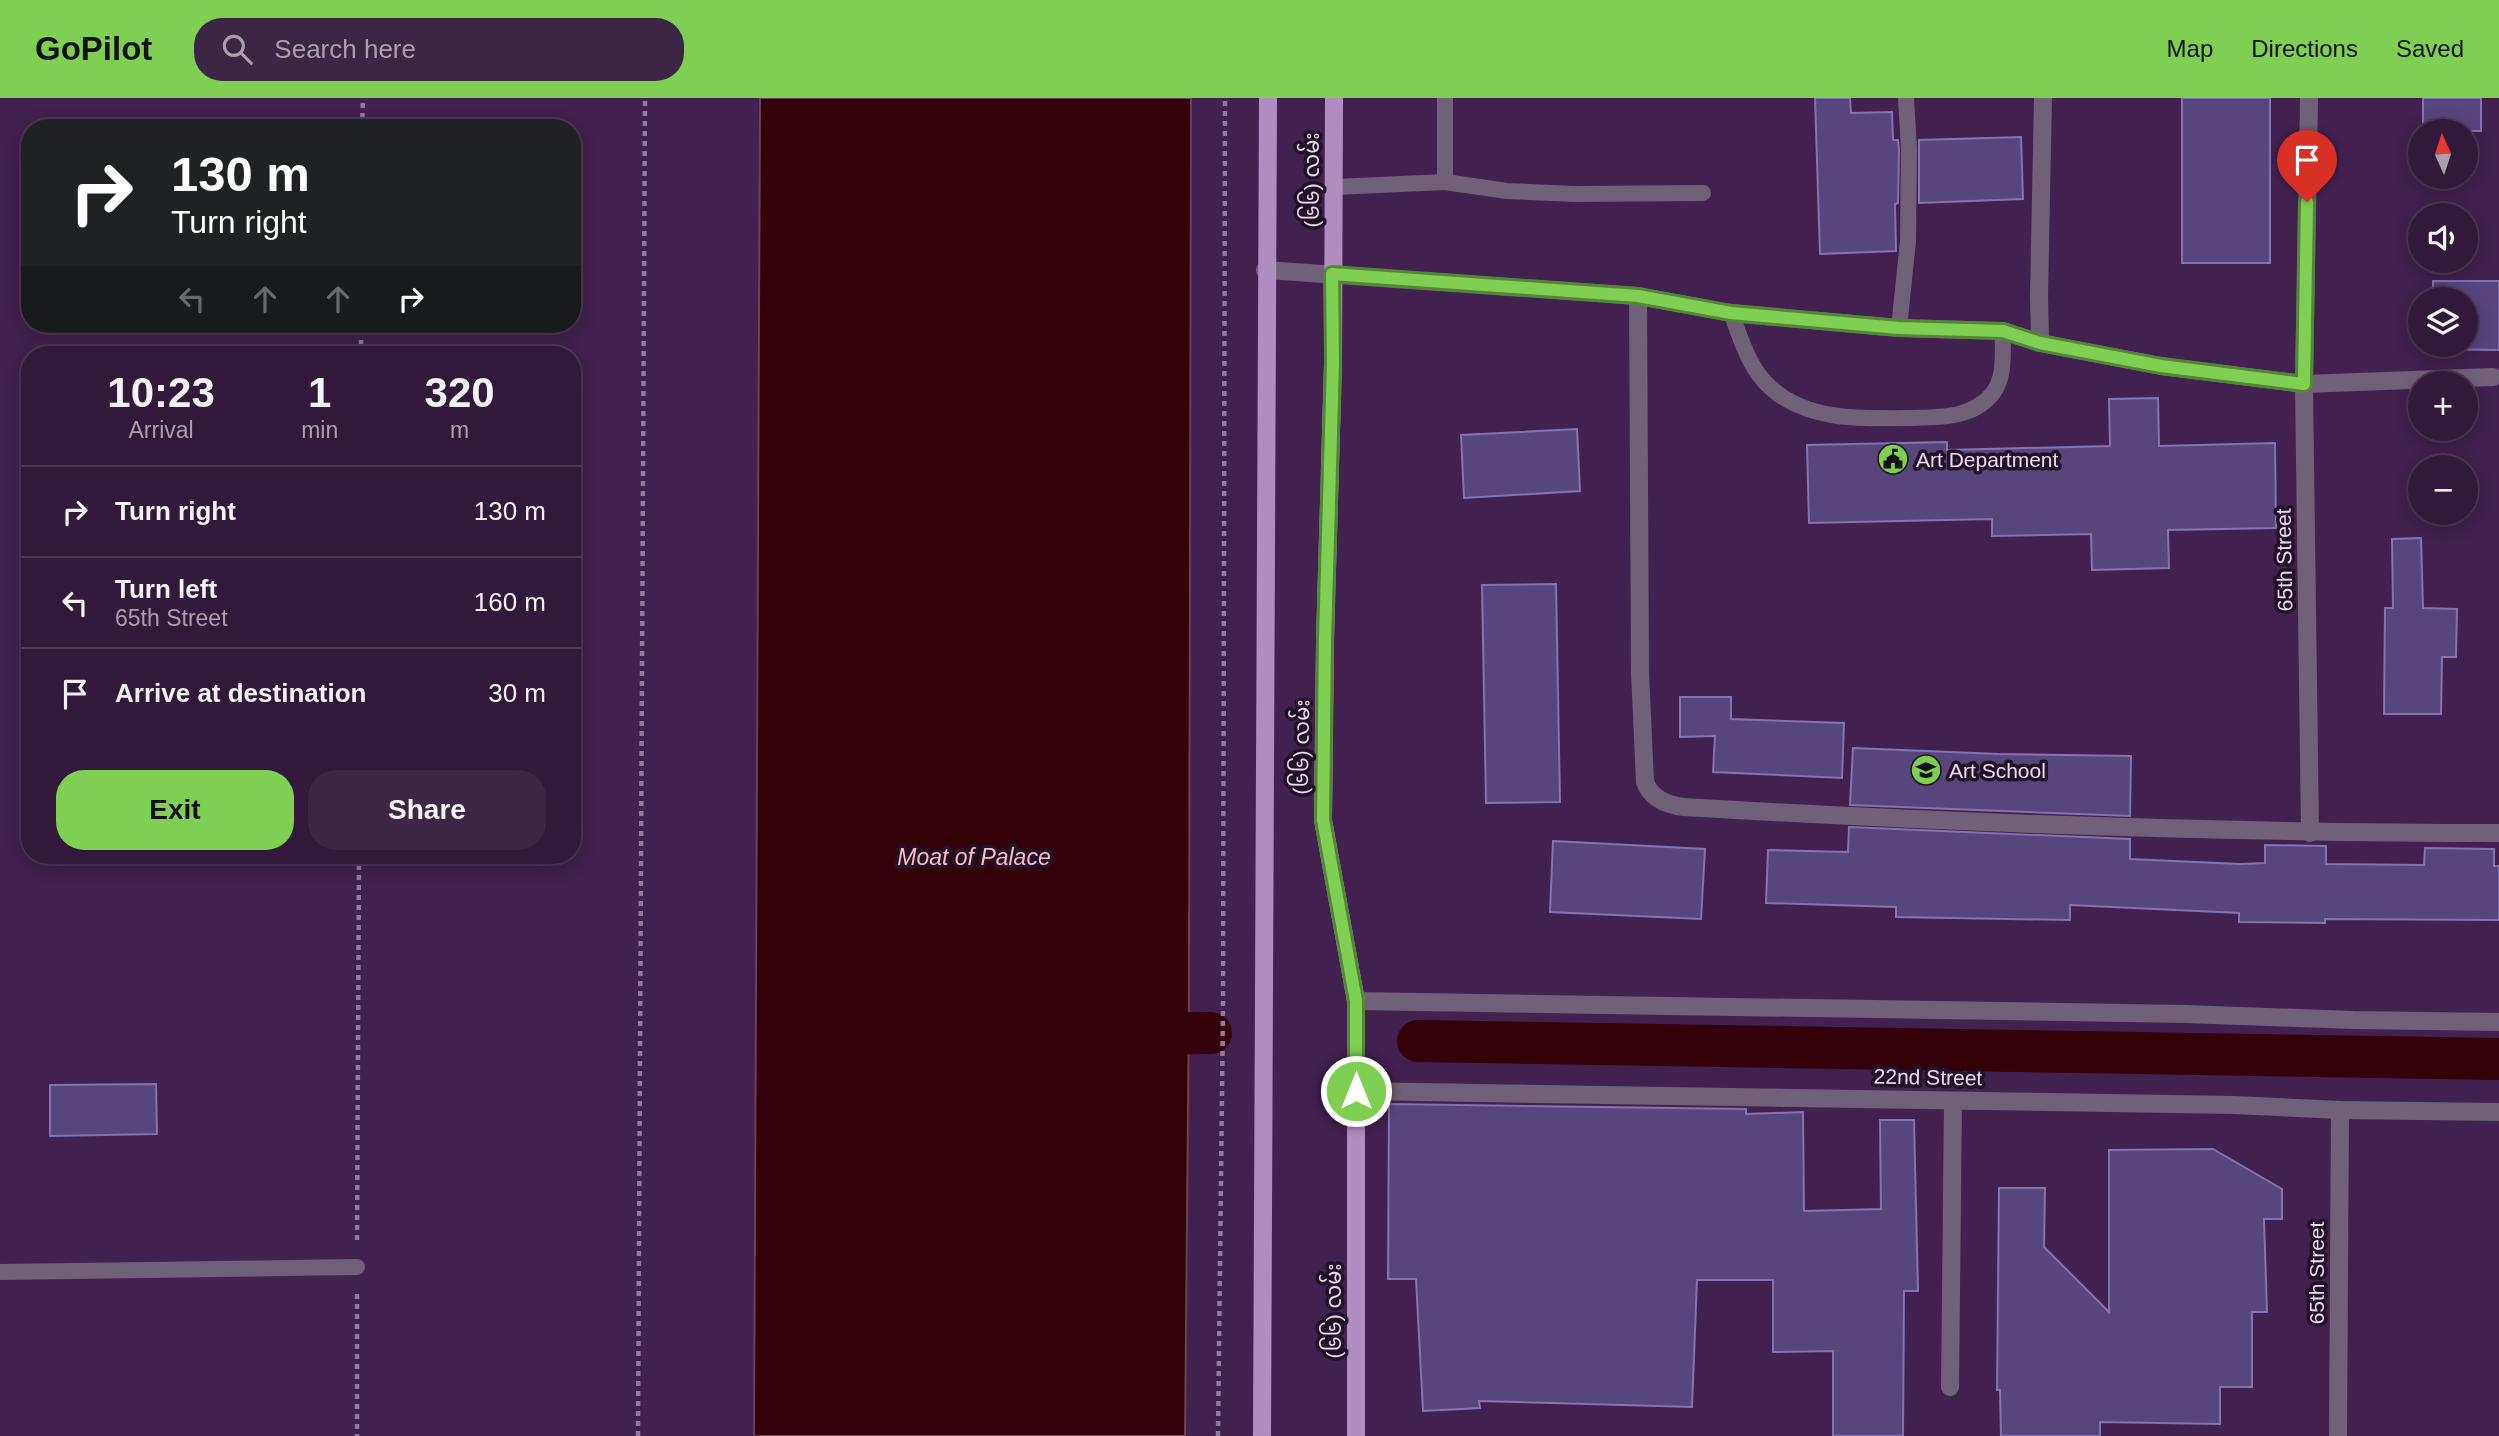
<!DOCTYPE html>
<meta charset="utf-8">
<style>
body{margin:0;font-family:Helvetica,"Noto Sans Myanmar",sans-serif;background:#3d2546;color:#f1f3f6;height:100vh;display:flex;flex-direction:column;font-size:26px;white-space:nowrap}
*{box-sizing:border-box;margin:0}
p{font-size:23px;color:#a8a0af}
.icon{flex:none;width:38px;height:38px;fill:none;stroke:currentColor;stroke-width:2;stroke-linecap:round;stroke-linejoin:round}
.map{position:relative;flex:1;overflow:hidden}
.panel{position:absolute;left:21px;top:248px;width:560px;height:518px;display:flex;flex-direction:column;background:#32183b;border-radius:28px;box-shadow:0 4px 18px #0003,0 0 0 2px #4d3755}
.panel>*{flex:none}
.hud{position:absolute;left:21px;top:21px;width:560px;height:214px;border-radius:28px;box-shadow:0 4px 18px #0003,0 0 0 2px #4d3755;background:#202124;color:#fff;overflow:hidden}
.needle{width:46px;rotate:357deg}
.controls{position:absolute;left:2408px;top:21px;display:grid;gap:14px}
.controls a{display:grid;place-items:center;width:70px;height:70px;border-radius:50%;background:#32183b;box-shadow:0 4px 18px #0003,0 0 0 2px #4d3755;font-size:35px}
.pin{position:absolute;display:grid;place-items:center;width:60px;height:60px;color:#fff;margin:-72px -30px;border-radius:50% 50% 50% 0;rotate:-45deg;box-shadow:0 0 7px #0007}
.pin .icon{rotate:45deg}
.me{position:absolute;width:77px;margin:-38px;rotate:0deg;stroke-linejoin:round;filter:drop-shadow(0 0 5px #0008)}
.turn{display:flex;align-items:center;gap:24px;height:147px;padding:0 35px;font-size:32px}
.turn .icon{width:91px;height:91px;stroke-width:2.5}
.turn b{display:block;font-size:49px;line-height:60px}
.lanes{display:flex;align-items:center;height:66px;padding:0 35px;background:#0003;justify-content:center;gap:35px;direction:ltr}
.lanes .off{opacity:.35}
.eta{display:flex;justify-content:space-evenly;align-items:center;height:119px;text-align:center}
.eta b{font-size:42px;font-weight:600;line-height:49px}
.button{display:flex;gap:14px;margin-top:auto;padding:14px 35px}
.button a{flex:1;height:80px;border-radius:28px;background:#7fd052;color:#111;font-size:28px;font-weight:600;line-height:80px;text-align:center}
.button a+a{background:#3d2546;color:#f1f3f6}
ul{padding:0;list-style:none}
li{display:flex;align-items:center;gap:21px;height:91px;padding:0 35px;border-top:2px solid #4d3755}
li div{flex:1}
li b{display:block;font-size:26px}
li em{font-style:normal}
header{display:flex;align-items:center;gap:42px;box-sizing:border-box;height:98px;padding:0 35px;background:#7fd052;color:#111}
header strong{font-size:33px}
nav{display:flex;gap:38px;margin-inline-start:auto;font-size:24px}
.search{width:490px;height:63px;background:#3d2546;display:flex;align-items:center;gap:18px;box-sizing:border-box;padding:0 24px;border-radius:28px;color:#a8a0af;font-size:26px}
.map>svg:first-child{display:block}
.water{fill:#32010a;stroke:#6a4251;stroke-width:2}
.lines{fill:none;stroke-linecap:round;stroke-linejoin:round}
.canal{stroke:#32010a;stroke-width:42}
.building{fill:#56467c;stroke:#8474af;stroke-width:2}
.path{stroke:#94799f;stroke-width:4.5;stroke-dasharray:5 5;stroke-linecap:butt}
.lane{stroke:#716079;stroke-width:16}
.street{stroke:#716079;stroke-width:18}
.primary{stroke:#b18cc0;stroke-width:18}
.route-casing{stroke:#538735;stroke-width:18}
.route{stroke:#7fd052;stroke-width:12}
.labels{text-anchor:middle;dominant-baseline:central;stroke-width:7;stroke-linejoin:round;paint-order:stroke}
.street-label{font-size:21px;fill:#edd9f6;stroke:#211227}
.poi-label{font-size:21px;fill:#edd9f6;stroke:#211227;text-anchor:start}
.water-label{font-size:23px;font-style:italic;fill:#febcbf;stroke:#211227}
</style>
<header>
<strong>GoPilot</strong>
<div class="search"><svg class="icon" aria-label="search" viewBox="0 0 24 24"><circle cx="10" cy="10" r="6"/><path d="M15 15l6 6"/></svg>Search here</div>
<nav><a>Map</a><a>Directions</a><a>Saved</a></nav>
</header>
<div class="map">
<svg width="2499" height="1338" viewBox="0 0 2499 1338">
<rect width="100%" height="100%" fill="#42204f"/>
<path class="water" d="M 760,0 L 1191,0 L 1189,900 L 1185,1338 L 754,1338 Z"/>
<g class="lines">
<g class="canal">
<path d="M 1131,936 L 1211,935"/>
<path d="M 1418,943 L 2499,961"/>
</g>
</g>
<g class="building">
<path d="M 1815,0 L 1850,0 L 1851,15 L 1892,14 L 1893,42 L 1898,42 L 1899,51 L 1898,105 L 1895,106 L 1896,153 L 1820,156 Z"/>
<rect x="2182" y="0" width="88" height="165"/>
<rect x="2423" y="0" width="58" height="33"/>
<path d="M 2021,39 L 2023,101 L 1919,105 L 1919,42 Z"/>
<path d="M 2433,183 L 2499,183 L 2499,252 L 2433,251 L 2433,247 L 2466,247 L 2466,201 L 2433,201 Z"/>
<path d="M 2158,300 L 2159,348 L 2275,345 L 2276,430 L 2168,432 L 2169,470 L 2092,472 L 2091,436 L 1992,438 L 1992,421 L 1809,425 L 1807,347 L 1947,344 L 1947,352 L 2110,348 L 2109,301 Z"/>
<path d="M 1577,331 L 1580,393 L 1464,400 L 1461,337 Z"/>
<path d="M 2421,440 L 2423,510 L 2457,511 L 2456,559 L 2442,559 L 2441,616 L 2384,616 L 2385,510 L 2393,510 L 2392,441 Z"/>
<path d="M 1556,486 L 1560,704 L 1486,705 L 1482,487 Z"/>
<path d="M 1680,599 L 1731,599 L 1731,621 L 1844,625 L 1842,680 L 1713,674 L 1715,638 L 1680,639 Z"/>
<path d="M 1853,650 L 1999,656 L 2131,658 L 2130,718 L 1850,707 Z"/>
<path d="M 1849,729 L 2130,741 L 2130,761 L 2240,766 L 2265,765 L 2265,747 L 2326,748 L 2326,766 L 2424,767 L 2425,750 L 2494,751 L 2494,768 L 2499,768 L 2499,822 L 2325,821 L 2325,825 L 2239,824 L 2239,815 L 2070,807 L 2070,822 L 1896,819 L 1896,809 L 1766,805 L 1768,752 L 1848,754 Z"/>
<path d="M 1553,743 L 1705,751 L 1701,821 L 1550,814 Z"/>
<path d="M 156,986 L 157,1036 L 50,1038 L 50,987 Z"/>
<path d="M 1389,1006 L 1746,1011 L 1746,1016 L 1803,1014 L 1804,1113 L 1881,1111 L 1880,1022 L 1914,1022 L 1918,1193 L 1904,1193 L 1903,1338 L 1833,1338 L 1833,1253 L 1773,1254 L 1773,1182 L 1697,1182 L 1692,1309 L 1479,1303 L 1480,1310 L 1423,1313 L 1416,1181 L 1388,1181 Z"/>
<path d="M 2213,1051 L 2282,1091 L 2282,1121 L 2264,1121 L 2267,1214 L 2252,1214 L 2252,1289 L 2220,1289 L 2220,1326 L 2100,1324 L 2100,1338 L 2001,1338 L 2000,1292 L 1997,1292 L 1999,1090 L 2045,1090 L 2044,1149 L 2109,1214 L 2109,1052 Z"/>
</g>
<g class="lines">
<g class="path">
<path d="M 362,30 L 363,0"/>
<path d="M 361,257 L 361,226"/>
<path d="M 357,1142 L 359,758"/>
<path d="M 357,1196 L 357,1338"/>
<path d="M 638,1338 L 645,0"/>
<path d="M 1218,1338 L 1223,910 L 1225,0"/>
</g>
<g class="lane">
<path d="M 1445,84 L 1445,0"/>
<path d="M 1335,89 L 1445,84 L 1507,93 L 1574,96 L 1703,95"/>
<path d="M 1731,215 C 1741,241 1749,271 1771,290 C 1807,323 1863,321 1909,320 C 1938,319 1973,321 1993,295 C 2006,277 2002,255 2003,233"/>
<path d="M 1899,230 L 1908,143 L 1909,51 L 1906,0"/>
<path d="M 0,1174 L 357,1169"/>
</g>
<g class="street">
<path d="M 2309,0 L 2304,286 L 2310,735"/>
<path d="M 1265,172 L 1638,198 L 1731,215 L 1899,230 L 2003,233 L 2040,245 L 2161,268 L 2304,286 L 2493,279"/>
<path d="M 1638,198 L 1640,574 L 1645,684 C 1651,700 1667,707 1684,709 C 1955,725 2227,735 2499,735"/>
<path d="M 2040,245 L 2039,198 L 2043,0"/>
<path d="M 1356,903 L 2186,916 L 2353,922 L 2499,924"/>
<path d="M 1356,993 L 2234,1007 L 2340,1012 L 2499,1014"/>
<path d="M 1950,1289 L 1953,1003"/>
<path d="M 2338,1338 L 2340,1012"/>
</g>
<g class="primary">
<path d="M 1334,0 L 1333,265 L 1325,542 L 1323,722 L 1356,903 L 1356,1338"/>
<path d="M 1262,1338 L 1268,0"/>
</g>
</g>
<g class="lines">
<g class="route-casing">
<path id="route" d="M 1356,993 L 1356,903 L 1323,722 L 1325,542 L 1333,265 L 1332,176 L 1638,198 L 1731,215 L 1899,230 L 2003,233 L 2040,245 L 2161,268 L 2304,286 L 2307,104"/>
</g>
<use href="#route" class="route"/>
</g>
<defs>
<g id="civic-disc" transform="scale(1.575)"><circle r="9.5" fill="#7fd052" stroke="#211227"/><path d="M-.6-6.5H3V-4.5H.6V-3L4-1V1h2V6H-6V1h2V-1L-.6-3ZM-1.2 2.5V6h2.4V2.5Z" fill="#111"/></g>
<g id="school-disc" transform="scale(1.575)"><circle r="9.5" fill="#7fd052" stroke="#211227"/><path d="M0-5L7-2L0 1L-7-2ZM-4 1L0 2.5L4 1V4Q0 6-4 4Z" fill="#111"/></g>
</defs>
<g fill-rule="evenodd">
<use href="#civic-disc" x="1893" y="361"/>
<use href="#school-disc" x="1926" y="672"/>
</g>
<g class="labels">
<g class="street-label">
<text transform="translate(1311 82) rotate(-90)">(၆၆) လမ်း</text>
<text transform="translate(2284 462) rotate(-91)">65th Street</text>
<text transform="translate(1301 649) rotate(-89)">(၆၆) လမ်း</text>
<text transform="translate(1928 979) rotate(1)">22nd Street</text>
<text transform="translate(2316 1175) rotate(-90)">65th Street</text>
<text transform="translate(1333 1213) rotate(-90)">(၆၆) လမ်း</text>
</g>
<g class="poi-label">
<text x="1916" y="361">Art Department</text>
<text x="1949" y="672">Art School</text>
</g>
<g class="water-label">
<text x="974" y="759">Moat of Palace</text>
</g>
</g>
</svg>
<div class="controls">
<a><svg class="needle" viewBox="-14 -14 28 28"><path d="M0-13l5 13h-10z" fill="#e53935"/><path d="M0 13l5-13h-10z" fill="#a8a0af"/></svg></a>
<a><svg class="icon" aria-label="sound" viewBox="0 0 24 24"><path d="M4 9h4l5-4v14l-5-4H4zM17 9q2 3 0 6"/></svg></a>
<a><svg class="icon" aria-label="layers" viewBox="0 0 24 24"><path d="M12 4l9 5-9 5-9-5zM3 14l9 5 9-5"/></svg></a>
<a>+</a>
<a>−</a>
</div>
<div class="pin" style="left:2307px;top:104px;background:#d93025"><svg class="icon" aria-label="arrive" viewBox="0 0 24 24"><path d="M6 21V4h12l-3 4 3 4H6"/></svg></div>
<svg class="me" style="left:1356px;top:993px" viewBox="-20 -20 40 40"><circle r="17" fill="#7fd052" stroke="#fff" stroke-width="3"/><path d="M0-11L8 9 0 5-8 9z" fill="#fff"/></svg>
<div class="hud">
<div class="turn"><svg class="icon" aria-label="right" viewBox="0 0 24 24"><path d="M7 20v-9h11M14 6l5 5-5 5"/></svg><div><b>130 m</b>Turn right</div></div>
<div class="lanes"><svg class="icon off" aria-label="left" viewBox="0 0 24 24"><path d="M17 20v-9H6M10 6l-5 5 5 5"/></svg><svg class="icon off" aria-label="ahead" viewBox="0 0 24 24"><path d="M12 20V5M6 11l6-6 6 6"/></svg><svg class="icon off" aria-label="ahead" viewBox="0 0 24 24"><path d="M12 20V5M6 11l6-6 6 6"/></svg><svg class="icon" aria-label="right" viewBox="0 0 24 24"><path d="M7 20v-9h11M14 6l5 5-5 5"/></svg></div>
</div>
<section class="panel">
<div class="eta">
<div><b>10:23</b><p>Arrival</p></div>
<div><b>1</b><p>min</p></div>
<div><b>320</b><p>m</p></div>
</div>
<ul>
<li><svg class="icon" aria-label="right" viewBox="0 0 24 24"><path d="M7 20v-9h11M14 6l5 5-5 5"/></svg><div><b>Turn right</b></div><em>130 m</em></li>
<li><svg class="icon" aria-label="left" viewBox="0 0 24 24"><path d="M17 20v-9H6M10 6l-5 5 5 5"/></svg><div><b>Turn left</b><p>65th Street</p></div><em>160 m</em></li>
<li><svg class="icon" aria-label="arrive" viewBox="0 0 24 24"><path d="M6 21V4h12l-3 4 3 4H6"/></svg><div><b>Arrive at destination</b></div><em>30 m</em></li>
</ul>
<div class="button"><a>Exit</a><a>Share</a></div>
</section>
</div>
